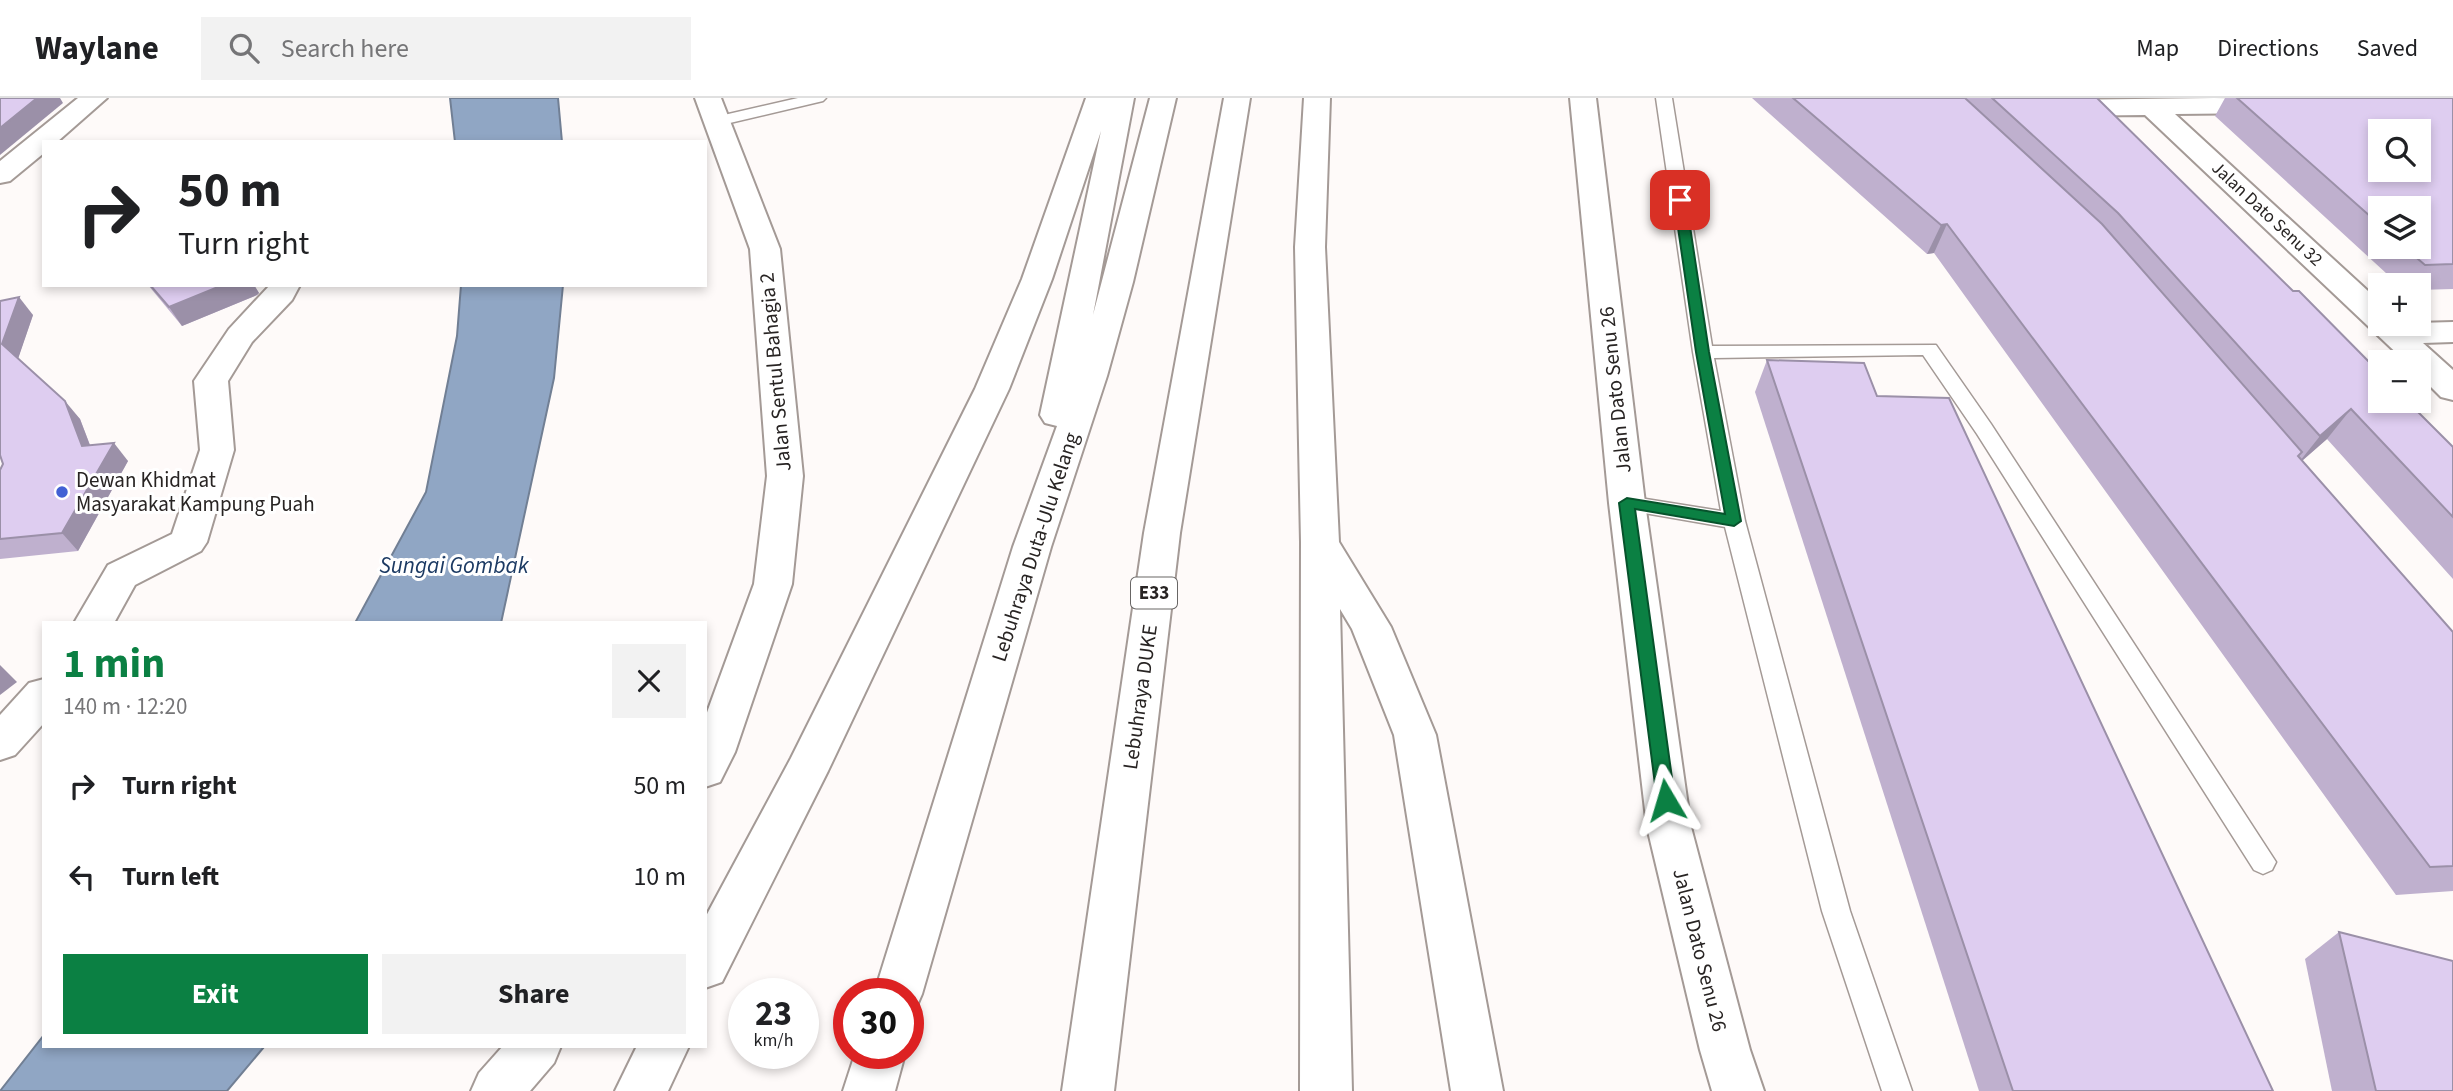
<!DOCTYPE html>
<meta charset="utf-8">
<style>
body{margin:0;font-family:"Source Sans 3",sans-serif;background:#f2f2f2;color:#202124;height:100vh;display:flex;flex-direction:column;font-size:26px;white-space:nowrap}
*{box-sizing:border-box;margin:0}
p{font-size:23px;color:#757577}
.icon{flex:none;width:38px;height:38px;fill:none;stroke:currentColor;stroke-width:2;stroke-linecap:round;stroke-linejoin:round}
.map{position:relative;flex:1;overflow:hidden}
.sheet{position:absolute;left:42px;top:523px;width:665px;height:427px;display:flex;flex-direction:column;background:#fff;border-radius:0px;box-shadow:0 4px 10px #0003}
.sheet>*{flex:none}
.hud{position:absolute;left:42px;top:42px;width:665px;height:147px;border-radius:0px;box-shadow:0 4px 10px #0003;background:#fff;color:#202124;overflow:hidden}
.fabs{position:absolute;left:2368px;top:21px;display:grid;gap:14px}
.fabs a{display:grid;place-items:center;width:63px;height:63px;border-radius:0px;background:#fff;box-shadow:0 4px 10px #0003;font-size:35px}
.speed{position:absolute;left:728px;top:880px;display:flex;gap:14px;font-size:35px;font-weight:700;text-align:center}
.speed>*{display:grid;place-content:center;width:91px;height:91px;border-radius:50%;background:#fff;box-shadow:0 4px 10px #0003;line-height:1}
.speed small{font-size:18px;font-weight:400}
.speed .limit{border:10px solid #d22;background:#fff;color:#111}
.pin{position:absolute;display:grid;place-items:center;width:60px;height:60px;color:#fff;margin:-30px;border-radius:14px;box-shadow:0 4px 10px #0006}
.me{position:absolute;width:77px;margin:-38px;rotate:353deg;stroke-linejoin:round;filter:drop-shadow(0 0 5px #0008)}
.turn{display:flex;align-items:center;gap:24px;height:147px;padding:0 21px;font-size:32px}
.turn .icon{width:91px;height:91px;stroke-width:2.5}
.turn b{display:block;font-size:49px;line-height:60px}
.round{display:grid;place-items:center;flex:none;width:74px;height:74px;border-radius:0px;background:#f2f2f2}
.head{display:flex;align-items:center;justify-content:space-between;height:119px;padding:0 21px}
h1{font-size:42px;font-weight:700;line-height:52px;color:#0b8043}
.action{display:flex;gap:14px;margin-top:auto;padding:14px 21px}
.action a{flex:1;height:80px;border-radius:0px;background:#0b8043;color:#fff;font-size:28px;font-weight:700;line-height:80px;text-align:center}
.action a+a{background:#f2f2f2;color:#202124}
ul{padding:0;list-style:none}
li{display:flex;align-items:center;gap:21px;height:91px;padding:0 21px}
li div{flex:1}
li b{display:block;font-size:26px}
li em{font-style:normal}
header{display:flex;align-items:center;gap:42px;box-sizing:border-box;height:98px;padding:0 35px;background:#fff;border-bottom:2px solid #e0e0e0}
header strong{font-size:33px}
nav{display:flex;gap:38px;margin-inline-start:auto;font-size:24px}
.search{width:490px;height:63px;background:#f2f2f2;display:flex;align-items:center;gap:18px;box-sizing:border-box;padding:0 24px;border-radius:0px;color:#757577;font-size:26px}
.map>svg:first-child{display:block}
.water{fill:#90a6c4;stroke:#717f94;stroke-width:2}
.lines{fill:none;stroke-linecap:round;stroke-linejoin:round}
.lane-casing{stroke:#a49a96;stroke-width:3}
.street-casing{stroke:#a49a96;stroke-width:4}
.highway-casing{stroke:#a49a96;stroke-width:4}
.lane{fill:#fff;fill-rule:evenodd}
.street{fill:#fff;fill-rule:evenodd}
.highway{fill:#fff;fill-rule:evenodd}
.wall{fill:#bfb0ce;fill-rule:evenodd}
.shaded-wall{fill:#9b90a8}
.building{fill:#decdf0;stroke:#9b90a8;stroke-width:2;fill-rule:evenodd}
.route{fill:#0b8043;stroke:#07532c;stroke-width:2}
.poi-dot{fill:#4261d4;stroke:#fff;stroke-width:2.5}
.labels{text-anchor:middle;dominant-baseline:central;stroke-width:6;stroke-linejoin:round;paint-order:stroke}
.far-street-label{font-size:18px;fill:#282423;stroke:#fff}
.shield{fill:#fff;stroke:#686665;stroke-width:2}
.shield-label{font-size:19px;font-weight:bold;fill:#282423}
.street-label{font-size:21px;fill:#282423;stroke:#fff}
.poi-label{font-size:21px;fill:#282423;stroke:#fff;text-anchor:start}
.water-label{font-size:23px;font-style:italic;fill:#1c3a63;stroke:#fff}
</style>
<header>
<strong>Waylane</strong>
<div class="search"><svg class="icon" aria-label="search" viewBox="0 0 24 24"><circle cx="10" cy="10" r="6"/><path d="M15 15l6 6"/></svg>Search here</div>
<nav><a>Map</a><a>Directions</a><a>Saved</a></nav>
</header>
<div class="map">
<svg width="2453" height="993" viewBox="0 0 2453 993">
<rect width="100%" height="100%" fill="#fefaf9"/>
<g class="water">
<path d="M 450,0 L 558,0 L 562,44 L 455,44 Z"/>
<path d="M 461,187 L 563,187 L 554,280 L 501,525 L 355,525 L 426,394 L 457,238 Z"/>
<path d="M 44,937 L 44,948 L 264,949 L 227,993 L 0,993 Z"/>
</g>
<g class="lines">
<g class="lane-casing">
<g id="lane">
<path d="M 798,0 L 826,0 L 823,3 L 717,28 L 709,23 L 711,20 Z"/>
<path d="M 1656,0 L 1672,0 L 1712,248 L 1936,247 L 1991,326 L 2276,764 L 2272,772 L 2263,776 L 2254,772 L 1977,336 L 1923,257 L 1714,260 L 1745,423 L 1850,813 L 1912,993 L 1882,993 L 1822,813 L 1725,429 L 1627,412 L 1619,410 L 1616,405 L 1619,400 L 1627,398 L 1721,413 L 1693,254 Z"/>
</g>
</g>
<g class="street-casing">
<g id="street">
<path d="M 78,0 L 107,0 L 57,44 L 44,44 L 44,55 L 10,83 L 0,85 L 0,63 Z"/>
<path d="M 695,0 L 721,0 L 780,151 L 803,378 L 792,486 L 735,654 L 720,684 L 705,689 L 705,620 L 754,486 L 767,378 L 750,151 Z"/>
<path d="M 1570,0 L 1596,0 L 1645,405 L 1691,729 L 1750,952 L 1764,993 L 1712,993 L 1700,952 L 1647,729 L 1609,405 Z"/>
<path d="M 2214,0 L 2281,1 L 2285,7 L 2281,13 L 2272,15 L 2175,16 L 2380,204 L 2380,226 L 2453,224 L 2453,244 L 2423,245 L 2453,272 L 2453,302 L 2441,299 L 2418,276 L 2418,264 L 2406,264 L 2145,17 L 2056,18 L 2047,16 L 2043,10 L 2047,4 L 2056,2 Z"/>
<path d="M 270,187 L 300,187 L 292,202 L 252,244 L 228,283 L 234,352 L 207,444 L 201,453 L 135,487 L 114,525 L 74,525 L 108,467 L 172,436 L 200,352 L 194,283 L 229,231 Z"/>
<path d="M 44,581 L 44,625 L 15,657 L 0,662 L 0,617 L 29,585 Z"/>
<path d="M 503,948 L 561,948 L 554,965 L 530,993 L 471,993 L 479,975 Z"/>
</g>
</g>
<g class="highway-casing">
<g id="highway">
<path d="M 1086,0 L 1134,0 L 1093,217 L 1150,0 L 1176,0 L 1133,184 L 1107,278 L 1051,449 L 922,896 L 915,912 L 908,915 L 908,896 L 874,896 L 1013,449 L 1057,328 L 1045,325 L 1040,317 L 1101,33 L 1052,181 L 1009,291 L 828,673 L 722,884 L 705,890 L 705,820 L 791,660 L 975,291 L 1022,181 Z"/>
<path d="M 1224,0 L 1250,0 L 1180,435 L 1114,993 L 1062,993 L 1144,435 Z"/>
<path d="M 1304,0 L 1330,0 L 1325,149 L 1339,444 L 1391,529 L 1436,637 L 1503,993 L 1451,993 L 1394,637 L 1352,531 L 1340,511 L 1352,993 L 1300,993 L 1301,444 L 1295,149 Z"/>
<path d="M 637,948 L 689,948 L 668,993 L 615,993 Z"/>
<path d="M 855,956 L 905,956 L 895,993 L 843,993 Z"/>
</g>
</g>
<use href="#lane" class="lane"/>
<use href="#street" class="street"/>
<use href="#highway" class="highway"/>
</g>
<g class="wall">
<path d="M 1752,0 L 2097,0 L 2293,193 L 2453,349 L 2453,481 L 2327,341 L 2302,363 L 2453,534 L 2453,793 L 2396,797 L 1934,155 L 1927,156 Z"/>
<path d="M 2225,0 L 2453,0 L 2453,191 L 2418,192 L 2418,187 L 2399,187 L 2215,18 ZM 2380,110 L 2418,149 L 2380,149 Z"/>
<path d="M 148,187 L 254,187 L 259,195 L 257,197 L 182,228 Z"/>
<path d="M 0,203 L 33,217 L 18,260 L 80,321 L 90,347 L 128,363 L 78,453 L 0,461 L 0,372 L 3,366 Z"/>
<path d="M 1767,262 L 1877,298 L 2273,993 L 1979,993 L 1755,294 Z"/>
<path d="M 2339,834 L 2453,993 L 2332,993 L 2305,861 Z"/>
</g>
<g class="shaded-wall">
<path d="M 37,0 L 60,0 L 63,5 L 0,57 L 0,30 Z"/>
<path d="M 1947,126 L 1934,155 L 1927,156 L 1941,127 Z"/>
<path d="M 223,187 L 254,187 L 259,195 L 257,197 L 182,228 L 169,209 Z"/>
<path d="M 19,199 L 33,217 L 17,264 L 2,246 Z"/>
<path d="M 65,303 L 80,321 L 97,366 L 82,348 Z"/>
<path d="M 2351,311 L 2327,341 L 2296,368 L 2320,338 Z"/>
<path d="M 114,345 L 128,363 L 78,453 L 62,435 Z"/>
<path d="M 0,567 L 17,584 L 0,597 Z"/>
</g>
<g class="building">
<path d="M 0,0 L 37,0 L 0,30 Z"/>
<path d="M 1793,0 L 1965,0 L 2102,126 L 2302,354 L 2298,358 L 2453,534 L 2453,768 L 2430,769 L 1947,126 L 1941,127 Z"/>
<path d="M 1992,0 L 2097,0 L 2293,193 L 2299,193 L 2380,275 L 2380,303 L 2407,303 L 2453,349 L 2453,419 L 2351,311 L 2320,338 L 2118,115 Z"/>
<path d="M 2237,0 L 2453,0 L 2453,166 L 2425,167 L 2404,149 L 2418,149 L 2418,110 L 2380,110 L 2380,127 ZM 2380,33 L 2418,33 L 2418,72 L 2380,72 Z"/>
<path d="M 150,187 L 223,187 L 169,209 Z"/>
<path d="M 19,199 L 2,246 L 65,303 L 82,348 L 114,345 L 62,435 L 0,441 L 0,372 L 3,366 L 0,357 L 0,203 Z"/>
<path d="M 1767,262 L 1864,265 L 1877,298 L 1949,300 L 2273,993 L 2013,993 Z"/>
<path d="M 2339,834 L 2453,863 L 2453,993 L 2376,993 Z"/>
</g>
<path class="route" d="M 1680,98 L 1686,102 L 1709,254 L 1741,423 L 1734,428 L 1635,411 L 1675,702 L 1672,707 L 1666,709 L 1659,707 L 1657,702 L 1619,405 L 1627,400 L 1725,416 L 1696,254 L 1674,102 Z"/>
<circle class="poi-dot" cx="62" cy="394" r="7"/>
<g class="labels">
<g class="far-street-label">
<text transform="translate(2267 116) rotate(43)">Jalan Dato Senu 32</text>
</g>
<rect class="shield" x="1131" y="479.5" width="46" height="31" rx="5"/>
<g class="shield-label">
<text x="1154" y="495">E33</text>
</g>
<g class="street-label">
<text transform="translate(775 274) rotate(-95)">Jalan Sentul Bahagia 2</text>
<text transform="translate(1615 292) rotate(-96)">Jalan Dato Senu 26</text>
<text transform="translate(1035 449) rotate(-72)">Lebuhraya Duta-Ulu Kelang</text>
<text transform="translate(1140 599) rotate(-82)">Lebuhraya DUKE</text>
<text transform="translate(1700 852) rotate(76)">Jalan Dato Senu 26</text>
</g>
<g class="poi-label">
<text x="76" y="382">Dewan Khidmat<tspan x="76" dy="24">Masyarakat Kampung Puah</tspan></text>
</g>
<g class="water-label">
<text x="454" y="467">Sungai Gombak</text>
</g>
</g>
</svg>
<div class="fabs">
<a><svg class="icon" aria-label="search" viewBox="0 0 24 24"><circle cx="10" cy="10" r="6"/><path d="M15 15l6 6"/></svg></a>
<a><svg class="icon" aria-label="layers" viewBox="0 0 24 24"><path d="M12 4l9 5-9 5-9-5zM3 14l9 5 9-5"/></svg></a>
<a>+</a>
<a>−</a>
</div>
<div class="speed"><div>23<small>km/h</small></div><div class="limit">30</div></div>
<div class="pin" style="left:1680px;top:102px;background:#d93025"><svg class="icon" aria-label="arrive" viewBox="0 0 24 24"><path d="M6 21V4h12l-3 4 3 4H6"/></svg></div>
<svg class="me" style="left:1666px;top:702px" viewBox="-20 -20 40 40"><path d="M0-17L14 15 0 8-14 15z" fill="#0b8043" stroke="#fff" stroke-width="4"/></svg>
<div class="hud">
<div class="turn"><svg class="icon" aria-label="right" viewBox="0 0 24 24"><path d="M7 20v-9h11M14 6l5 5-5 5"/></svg><div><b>50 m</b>Turn right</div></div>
</div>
<section class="sheet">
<div class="head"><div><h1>1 min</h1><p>140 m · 12:20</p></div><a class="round"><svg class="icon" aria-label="close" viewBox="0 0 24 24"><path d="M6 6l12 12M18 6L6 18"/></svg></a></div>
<ul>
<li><svg class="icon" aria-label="right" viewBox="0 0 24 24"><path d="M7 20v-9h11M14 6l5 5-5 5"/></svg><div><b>Turn right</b></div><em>50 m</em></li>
<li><svg class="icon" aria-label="left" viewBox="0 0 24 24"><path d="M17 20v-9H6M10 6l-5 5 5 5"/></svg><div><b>Turn left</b></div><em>10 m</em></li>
</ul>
<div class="action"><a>Exit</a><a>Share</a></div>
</section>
</div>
